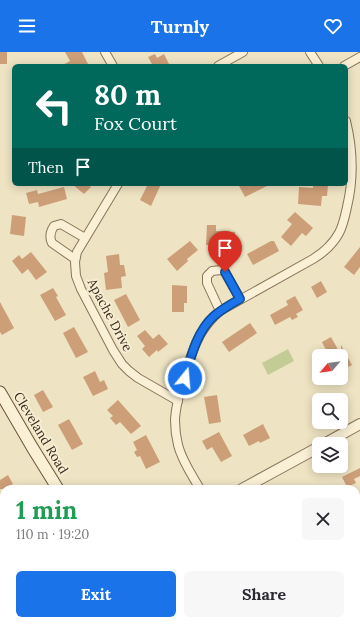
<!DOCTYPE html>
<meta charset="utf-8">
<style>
body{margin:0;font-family:Lora,serif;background:#f7f7f7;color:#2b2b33;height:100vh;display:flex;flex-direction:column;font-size:15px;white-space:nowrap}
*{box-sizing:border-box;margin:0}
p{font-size:13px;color:#7c7c81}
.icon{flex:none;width:22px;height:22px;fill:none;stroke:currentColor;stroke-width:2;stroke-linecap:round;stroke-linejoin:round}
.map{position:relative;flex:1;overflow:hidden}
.side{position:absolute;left:0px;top:433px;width:360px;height:140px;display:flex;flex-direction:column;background:#fff;border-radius:12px 12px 0 0;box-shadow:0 2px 10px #0003}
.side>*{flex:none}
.guide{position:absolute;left:12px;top:12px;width:336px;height:122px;border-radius:6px;box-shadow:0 2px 10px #0003;background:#00695c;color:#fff;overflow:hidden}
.needle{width:26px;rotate:242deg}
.controls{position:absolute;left:312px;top:297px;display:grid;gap:8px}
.controls a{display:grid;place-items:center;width:36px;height:36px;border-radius:6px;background:#fff;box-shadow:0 2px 10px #0003;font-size:20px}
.pin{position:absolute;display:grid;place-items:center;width:34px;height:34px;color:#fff;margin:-41px -17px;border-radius:50% 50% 50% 0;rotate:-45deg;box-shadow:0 0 4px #0007}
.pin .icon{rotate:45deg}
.me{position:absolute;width:44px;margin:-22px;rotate:17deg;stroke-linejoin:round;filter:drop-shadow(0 0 3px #0008)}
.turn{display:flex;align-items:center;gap:14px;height:84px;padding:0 16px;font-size:18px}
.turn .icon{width:52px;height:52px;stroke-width:2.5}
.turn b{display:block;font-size:28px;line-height:34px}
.then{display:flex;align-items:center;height:38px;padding:0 16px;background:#0003;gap:8px;font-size:15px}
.round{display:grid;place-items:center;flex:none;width:42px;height:42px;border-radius:6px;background:#f7f7f7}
.headline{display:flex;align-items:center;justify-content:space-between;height:68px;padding:0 16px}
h1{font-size:24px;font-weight:700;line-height:30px;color:#1e9e55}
.primary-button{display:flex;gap:8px;margin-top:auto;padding:8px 16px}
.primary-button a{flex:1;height:46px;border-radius:6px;background:#1a73e8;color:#fff;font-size:16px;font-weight:700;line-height:46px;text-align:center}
.primary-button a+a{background:#f7f7f7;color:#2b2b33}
header{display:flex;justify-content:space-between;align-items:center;height:52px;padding:0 16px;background:#1a73e8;color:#fff;font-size:18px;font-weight:700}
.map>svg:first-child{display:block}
.green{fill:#c4cc96}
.building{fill:#cd9f78}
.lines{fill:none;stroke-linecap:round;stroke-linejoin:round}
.minor-casing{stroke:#887459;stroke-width:10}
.tertiary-casing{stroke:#887459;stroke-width:12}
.secondary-casing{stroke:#6a553c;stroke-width:13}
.minor{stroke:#f9f0d5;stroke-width:8}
.tertiary{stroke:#f9f0d5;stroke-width:10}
.secondary{stroke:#f9f0d5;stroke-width:11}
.route-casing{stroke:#114b97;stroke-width:10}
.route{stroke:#1a73e8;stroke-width:7}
.labels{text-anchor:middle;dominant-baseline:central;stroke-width:4;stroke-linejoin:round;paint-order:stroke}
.street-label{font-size:13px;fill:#382b1d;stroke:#f6edd2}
</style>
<header><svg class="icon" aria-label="menu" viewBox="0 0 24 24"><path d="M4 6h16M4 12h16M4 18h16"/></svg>Turnly<svg class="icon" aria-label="heart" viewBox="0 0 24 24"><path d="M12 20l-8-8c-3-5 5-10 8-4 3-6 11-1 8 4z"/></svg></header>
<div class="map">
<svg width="360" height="573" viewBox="0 0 360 573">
<rect width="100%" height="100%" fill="#eee3c2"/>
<g class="green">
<path d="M 288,297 L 294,309 L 268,323 L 262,311 Z"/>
<path d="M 4,457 L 4,545 L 0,548 L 0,459 Z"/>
</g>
<g class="building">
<rect x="0" y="0" width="7" height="12"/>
<path d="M 65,0 L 82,0 L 89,14 L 61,14 L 70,9 Z"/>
<path d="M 155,2 L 157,6 L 164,2 L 170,14 L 153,14 L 148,5 Z"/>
<path d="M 72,132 L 87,132 L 91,135 L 84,142 Z"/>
<path d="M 148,132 L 161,132 L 151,154 L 140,148 Z"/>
<path d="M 238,132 L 271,132 L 245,145 Z"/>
<path d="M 313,132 L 328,133 L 327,144 L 322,144 L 321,154 L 298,152 L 299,135 L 313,136 Z"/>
<path d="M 64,135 L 67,147 L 39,155 L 38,150 L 29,152 L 26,141 L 37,138 L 38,142 Z"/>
<path d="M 295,160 L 313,176 L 306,184 L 302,181 L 291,194 L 281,185 L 292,172 L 287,168 Z"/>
<path d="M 12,163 L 26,165 L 24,184 L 10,182 Z"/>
<path d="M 207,173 L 216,173 L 216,179 L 235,180 L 235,194 L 206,193 Z"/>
<path d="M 190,189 L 198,198 L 187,207 L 188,209 L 177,219 L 167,207 Z"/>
<path d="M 271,189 L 274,189 L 279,199 L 253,213 L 247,202 Z"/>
<path d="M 360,195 L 360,215 L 354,223 L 344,215 Z"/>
<path d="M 31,200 L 47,220 L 36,228 L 28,217 L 22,222 L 12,209 L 19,203 L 22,207 Z"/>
<path d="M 119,202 L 120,213 L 124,213 L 126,224 L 121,225 L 122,236 L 106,238 L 104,221 L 108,220 L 106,204 Z"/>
<path d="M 321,229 L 327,240 L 317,246 L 311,235 Z"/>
<path d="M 172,233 L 187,234 L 187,251 L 184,251 L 184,260 L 172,260 Z"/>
<path d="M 53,236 L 58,244 L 56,245 L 66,263 L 55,269 L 40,243 Z"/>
<path d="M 126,242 L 140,268 L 128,275 L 114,248 Z"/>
<path d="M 295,244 L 303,258 L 296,262 L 298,265 L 292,268 L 290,265 L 275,273 L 270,263 L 288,253 L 286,249 Z"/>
<path d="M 0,250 L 14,276 L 2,283 L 0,280 Z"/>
<path d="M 250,271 L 257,281 L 229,300 L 222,290 Z"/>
<path d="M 74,275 L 88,300 L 76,306 L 63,281 Z"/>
<path d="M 145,278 L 153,287 L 159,282 L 168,292 L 158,300 L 157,298 L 149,305 L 142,297 L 145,294 L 137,284 Z"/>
<path d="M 331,285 L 341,303 L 341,293 L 352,313 L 341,319 L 341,304 L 329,304 L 322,290 Z"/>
<path d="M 95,319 L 100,330 L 104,328 L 108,337 L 93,344 L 83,325 Z"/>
<path d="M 43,338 L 53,355 L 43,360 L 34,343 Z"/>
<path d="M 217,343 L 221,370 L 209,372 L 204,345 Z"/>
<path d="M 118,348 L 141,374 L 131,382 L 120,370 L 116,373 L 110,366 L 113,364 L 107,358 Z"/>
<path d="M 69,367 L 83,392 L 72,398 L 58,373 Z"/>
<path d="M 263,372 L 270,386 L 260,391 L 259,389 L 249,394 L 243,383 Z"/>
<path d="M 219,380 L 232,404 L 221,410 L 212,395 L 207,398 L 202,389 Z"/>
<path d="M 146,383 L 160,410 L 146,417 L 140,404 L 137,405 L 134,400 L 137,398 L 133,390 Z"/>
<path d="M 360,416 L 360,424 L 354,427 L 356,431 L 347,435 L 342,425 Z"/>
<path d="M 8,423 L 13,432 L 9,434 L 11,437 L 0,437 L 0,428 Z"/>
</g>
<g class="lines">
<g class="minor-casing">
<g id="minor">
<path d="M 105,0 L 113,14"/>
<path d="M 310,0 L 319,14"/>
<path d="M 218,14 L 243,0"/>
<path d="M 344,14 L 360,5"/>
<path d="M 118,132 L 77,200 L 75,210 L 76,224 L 81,237 L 113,298 L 122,312 L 129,319 L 138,326 L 178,349"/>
<path d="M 75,207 L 52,191 C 49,185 50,180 54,174 L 61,172 L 85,186"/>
<path d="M 220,259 L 207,231 L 207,224 L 212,219 L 221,218 L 225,220 L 240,247"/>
<path d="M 200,437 C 192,423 182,409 178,393 C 176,385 175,376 175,368 C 176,347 191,298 202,280 C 207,272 213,265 220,259 L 313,207 C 323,201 333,192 339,181 C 343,174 345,164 347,155 C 354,126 353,98 346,69"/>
<path d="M 356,469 L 360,467"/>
<path d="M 13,569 L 15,573"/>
<path d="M 246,569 L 248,573"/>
</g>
</g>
<g class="tertiary-casing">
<g id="tertiary">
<path d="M 324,392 L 360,372"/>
<path d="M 242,437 L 319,395"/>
<path d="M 0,567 L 4,565"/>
</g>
</g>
<g class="secondary-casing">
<g id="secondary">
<path d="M 0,340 L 32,395 L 58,437"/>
<path d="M 142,569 L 145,573"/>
</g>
</g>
<use href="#minor" class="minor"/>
<use href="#tertiary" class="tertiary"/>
<use href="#secondary" class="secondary"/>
</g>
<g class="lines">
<g class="route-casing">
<path id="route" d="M 185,326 C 191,304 197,279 214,264 C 222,257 231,252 240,247 L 225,220"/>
</g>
<use href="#route" class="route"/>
</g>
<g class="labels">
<g class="street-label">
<text transform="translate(110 263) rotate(62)">Apache Drive</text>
<text transform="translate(41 381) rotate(59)">Cleveland Road</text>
</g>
</g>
</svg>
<div class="controls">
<a><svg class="needle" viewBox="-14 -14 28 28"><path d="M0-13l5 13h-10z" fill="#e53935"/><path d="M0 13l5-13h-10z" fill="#7c7c81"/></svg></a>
<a><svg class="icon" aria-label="search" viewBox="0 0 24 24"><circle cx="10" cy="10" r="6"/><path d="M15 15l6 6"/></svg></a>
<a><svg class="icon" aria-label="layers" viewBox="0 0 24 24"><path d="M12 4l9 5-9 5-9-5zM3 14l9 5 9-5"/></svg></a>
</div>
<div class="pin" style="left:225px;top:220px;background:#d93025"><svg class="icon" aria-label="arrive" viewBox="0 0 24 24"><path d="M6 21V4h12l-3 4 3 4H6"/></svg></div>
<svg class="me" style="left:185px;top:326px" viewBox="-20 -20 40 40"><circle r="17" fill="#1a73e8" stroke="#fff" stroke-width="3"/><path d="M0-11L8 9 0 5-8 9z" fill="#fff"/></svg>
<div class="guide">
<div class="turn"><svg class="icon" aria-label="left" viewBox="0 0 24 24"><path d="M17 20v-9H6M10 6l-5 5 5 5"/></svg><div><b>80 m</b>Fox Court</div></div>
<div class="then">Then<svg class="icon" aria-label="arrive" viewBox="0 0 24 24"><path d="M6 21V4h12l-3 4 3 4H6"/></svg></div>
</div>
<section class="side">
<div class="headline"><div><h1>1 min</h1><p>110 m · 19:20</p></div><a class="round"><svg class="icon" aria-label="close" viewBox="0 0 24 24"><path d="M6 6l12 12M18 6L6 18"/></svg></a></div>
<div class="primary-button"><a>Exit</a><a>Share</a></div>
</section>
</div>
